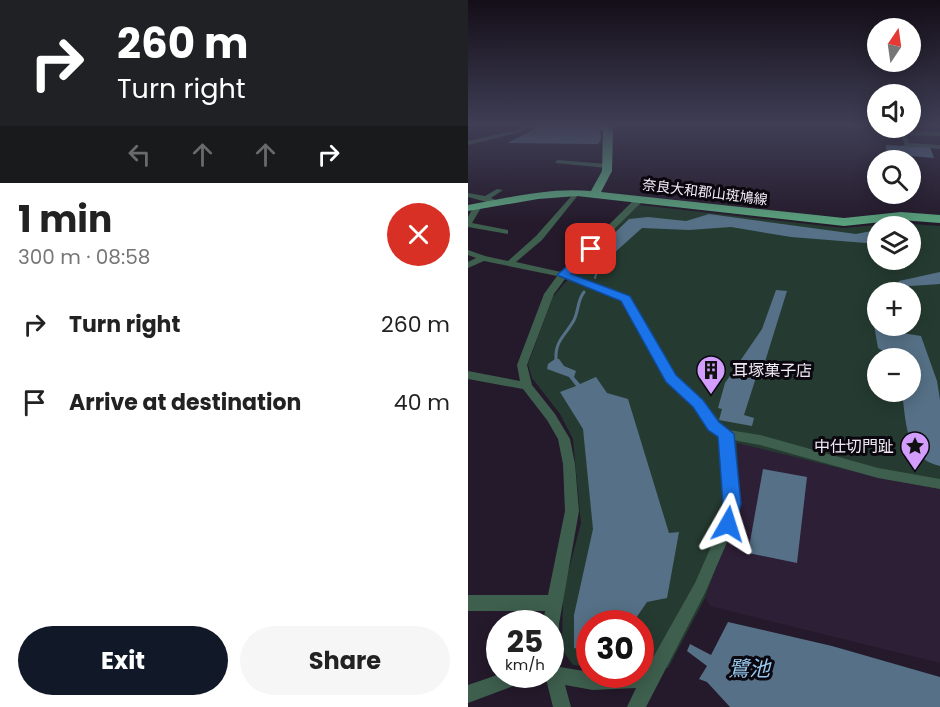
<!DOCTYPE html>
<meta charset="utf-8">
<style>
body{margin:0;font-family:Poppins,"Noto Sans JP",sans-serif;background:#f6f6f6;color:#222;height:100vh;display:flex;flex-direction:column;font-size:22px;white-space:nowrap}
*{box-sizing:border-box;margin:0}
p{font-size:20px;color:#767676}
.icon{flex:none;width:33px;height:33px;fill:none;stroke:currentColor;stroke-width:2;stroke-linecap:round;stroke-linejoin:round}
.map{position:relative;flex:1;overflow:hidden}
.side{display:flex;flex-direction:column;background:#fff;width:468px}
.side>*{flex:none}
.top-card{background:#202124;color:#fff;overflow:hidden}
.needle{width:39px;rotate:13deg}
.tools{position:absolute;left:399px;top:18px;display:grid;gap:12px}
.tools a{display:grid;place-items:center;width:54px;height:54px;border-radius:50%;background:#fff;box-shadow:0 3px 15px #0003;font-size:30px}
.speed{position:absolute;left:18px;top:610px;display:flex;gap:12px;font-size:30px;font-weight:700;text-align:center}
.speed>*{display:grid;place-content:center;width:78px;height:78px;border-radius:50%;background:#fff;box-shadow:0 3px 15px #0003;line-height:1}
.speed small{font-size:15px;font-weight:400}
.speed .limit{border:9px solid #d22;background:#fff;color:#111}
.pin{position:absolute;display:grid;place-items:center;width:51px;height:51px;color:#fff;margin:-26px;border-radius:12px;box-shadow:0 3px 9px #0006}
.me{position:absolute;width:66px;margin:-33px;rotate:6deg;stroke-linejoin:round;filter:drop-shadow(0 0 4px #0008)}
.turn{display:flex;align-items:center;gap:21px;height:126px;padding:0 18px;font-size:27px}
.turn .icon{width:78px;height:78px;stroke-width:2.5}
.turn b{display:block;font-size:42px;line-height:51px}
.lanes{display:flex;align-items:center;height:57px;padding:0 18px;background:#0003;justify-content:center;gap:30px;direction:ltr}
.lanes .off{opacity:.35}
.round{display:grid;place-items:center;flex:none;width:63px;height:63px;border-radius:32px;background:#f6f6f6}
.head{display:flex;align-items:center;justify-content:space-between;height:102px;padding:0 18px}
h1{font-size:36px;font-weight:700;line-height:45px}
.cta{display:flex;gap:12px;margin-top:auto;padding:12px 18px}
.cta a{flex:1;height:69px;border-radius:36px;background:#111827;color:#fff;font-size:24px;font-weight:700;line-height:69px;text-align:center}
.cta a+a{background:#f6f6f6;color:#222}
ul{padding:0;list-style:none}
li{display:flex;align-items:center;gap:18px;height:78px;padding:0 18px}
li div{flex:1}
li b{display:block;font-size:22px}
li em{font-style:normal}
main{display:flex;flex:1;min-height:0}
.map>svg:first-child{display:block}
.built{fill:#2d1f36}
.green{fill:#253b31;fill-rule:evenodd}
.water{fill:#567187}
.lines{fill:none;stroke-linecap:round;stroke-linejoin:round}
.stream-far1{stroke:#567187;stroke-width:2}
.stream{stroke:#567187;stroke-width:3}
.street{fill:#3e5f4e;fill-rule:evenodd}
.primary{fill:#59a07c;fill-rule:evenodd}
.route{fill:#1a73e8;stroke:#114b97;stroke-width:1.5}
.labels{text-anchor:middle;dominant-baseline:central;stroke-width:6;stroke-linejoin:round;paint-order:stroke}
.far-street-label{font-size:14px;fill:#f1ebf7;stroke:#0b070e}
.poi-label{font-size:16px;fill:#f1ebf7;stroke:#0b070e;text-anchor:start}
.near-water-label{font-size:21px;font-style:italic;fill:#96c8ef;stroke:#0b070e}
</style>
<main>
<section class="side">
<div class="top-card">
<div class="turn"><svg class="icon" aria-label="right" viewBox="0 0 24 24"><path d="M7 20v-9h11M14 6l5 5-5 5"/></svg><div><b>260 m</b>Turn right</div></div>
<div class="lanes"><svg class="icon off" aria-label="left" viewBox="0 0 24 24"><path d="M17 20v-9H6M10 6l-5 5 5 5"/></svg><svg class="icon off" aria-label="ahead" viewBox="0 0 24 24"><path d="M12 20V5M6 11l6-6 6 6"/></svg><svg class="icon off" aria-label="ahead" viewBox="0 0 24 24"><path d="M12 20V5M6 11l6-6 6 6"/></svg><svg class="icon" aria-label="right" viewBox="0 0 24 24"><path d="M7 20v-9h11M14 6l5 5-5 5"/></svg></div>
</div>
<div class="head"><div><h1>1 min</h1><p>300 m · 08:58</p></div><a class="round" style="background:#d93025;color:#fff"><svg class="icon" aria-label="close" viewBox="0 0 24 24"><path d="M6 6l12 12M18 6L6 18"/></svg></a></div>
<ul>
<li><svg class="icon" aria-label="right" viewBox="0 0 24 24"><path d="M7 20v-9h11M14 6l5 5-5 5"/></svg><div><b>Turn right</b></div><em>260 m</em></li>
<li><svg class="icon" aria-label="arrive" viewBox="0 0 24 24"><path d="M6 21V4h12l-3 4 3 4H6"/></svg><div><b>Arrive at destination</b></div><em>40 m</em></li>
</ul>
<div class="cta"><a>Exit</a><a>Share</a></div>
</section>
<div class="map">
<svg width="472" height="707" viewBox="0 0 472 707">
<rect width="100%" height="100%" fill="#241a2b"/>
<path class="built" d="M 269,442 L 412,478 L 472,489 L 472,663 L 242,606 L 237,598 L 272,501 Z"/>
<path class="green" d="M 171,205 L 375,228 L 430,223 L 472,226 L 472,489 L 412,478 L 269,443 L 272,501 L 237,598 L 200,668 L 173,671 L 172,624 L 122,624 L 121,667 L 105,665 L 94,650 L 95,592 L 113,523 L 105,439 L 92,414 L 64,378 L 60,364 L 85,297 L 115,261 ZM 410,226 L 442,226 L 442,260 L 410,260 ZM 410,292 L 442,292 L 442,326 L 410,326 ZM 410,358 L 442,358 L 442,392 L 410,392 Z"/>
<g class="water">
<path d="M 67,124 C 84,124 118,120 132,130 L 133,139 L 130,144 L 39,143 L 67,129 Z"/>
<path d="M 418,145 L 462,147 L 466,158 L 418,154 Z"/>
<path d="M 241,214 L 388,234 L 409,230 L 409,241 L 398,243 L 323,237 L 263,227 L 221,230 L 174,228 L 145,254 L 132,271 L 120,269 L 121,258 L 161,219 L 180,217 L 218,221 Z"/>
<path d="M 472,272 L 472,284 L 442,286 L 431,285 L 431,281 Z"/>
<path d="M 308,290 L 319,291 L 295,368 L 291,368 L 276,415 L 286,418 L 284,426 L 251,420 L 254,409 L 250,408 L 257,383 L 294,329 Z"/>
<path d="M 409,321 L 410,326 L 415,326 L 422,331 L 453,336 L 469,381 L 472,400 L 472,466 C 437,459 438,421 434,392 L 442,392 L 442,358 L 427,358 L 410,348 L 406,325 Z"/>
<path d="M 87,359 L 91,359 L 96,366 L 108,371 L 106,377 L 112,384 L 128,377 L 139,393 L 160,399 L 201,533 L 211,532 L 199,598 L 179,602 L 164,624 L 122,624 L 121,651 L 106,648 L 106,615 L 125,529 L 115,429 L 92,392 L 108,386 L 101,377 L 79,369 L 80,364 Z"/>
<path d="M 295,469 L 339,477 L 329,563 L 280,553 Z"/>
<path d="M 260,622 L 364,646 L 472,677 L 472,707 L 262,707 L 239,682 L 231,679 L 239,666 L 219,651 L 222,644 L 243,655 Z"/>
</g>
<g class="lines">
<path class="stream-far1" d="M 127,278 L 129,271"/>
<path class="stream" d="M 88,359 C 87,340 98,335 106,320 C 111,310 109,301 116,292"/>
<g class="street">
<path d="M 59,124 L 65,124 L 53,132 L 0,145 L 0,141 L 49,130 Z"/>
<path d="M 435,131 L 472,132 L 472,136 L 439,135 L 441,143 L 472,145 L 472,149 L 437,146 L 432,133 Z"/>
<path d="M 90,160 L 139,164 L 142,166 L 139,168 L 88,163 L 87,162 Z"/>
<path d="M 29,189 L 35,190 L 23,198 L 30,201 L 30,205 L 0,197 L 0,193 L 17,196 Z"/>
<path d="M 109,191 L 111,192 L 111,194 L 74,240 L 48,262 L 93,272 L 169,197 L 175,197 L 175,201 L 101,274 L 160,296 L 207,376 L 234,401 L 249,423 L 261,430 L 292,435 L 410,468 L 472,479 L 472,489 L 410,478 L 292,445 L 265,440 L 271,504 L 267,524 L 237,593 L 178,707 L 159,707 L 168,688 L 125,690 L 97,685 L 103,707 L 85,707 L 77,675 L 82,675 L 82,624 L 75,624 L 77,611 L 0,611 L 0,595 L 80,595 L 97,511 L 95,464 L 90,439 L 79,420 L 55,389 L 0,379 L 0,371 L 52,381 L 49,365 L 76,294 L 89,276 L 16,261 L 0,268 L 0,262 L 8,258 L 0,255 L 0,250 L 17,256 L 40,261 L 68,236 L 107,192 ZM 97,279 L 153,300 L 199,381 L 226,407 L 241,429 L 252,436 L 257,504 L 253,524 L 227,583 L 178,670 L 172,671 L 172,675 L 122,675 L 122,672 L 92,667 L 92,664 L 91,624 L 111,511 L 107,464 L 102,439 L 87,414 L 64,385 L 59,365 L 86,294 Z"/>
<path d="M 7,204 L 14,206 L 4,223 L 40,230 L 40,234 L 0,227 L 0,217 Z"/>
<path d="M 32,674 L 62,675 L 59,681 L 0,703 L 0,685 Z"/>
</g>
<path class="primary" d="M 123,124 L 142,126 L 145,131 L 144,171 L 133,192 L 376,218 L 433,212 L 472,215 L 472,223 L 433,220 L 376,226 L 109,196 L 70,199 L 0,211 L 0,205 C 40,198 82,187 123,191 L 134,171 L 135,131 Z"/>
</g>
<linearGradient id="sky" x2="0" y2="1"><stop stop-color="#140e18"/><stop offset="0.56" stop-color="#3f3e55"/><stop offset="1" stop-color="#3f3e55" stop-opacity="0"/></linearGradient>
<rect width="472" height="223" fill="url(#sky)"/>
<path class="route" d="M 123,246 L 127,247 L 127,252 L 103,274 L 162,296 L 208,375 L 235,400 L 251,422 L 266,434 L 273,504 L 266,529 L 260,532 L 253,529 L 251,524 L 255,504 L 250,437 L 240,430 L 225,407 L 198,382 L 153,301 L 89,275 Z"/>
<defs>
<g id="building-pin" transform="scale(1.5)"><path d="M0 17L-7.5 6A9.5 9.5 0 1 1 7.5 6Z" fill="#d29dfd" stroke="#0b070e"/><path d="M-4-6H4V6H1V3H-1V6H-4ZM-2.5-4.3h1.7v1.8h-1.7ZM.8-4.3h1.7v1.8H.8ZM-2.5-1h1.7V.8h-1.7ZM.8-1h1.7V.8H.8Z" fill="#111"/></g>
<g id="sight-pin" transform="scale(1.5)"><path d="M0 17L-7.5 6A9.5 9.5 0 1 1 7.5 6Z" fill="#d29dfd" stroke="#0b070e"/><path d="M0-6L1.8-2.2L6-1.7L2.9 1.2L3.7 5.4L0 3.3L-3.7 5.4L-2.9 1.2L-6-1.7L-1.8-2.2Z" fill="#111"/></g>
</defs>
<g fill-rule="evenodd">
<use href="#building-pin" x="243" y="370"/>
<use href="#sight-pin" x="447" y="446"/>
</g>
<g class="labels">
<g class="far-street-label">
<text transform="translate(237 192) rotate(7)">奈良大和郡山斑鳩線</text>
</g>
<g class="poi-label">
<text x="264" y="370">耳塚菓子店</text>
<text x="426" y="446" text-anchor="end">中仕切門趾</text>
</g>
<g class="near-water-label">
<text x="281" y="668">鷺池</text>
</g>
</g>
</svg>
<div class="tools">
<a><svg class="needle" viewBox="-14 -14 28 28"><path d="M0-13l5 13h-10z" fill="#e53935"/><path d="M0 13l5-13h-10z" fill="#767676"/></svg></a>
<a><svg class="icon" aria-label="sound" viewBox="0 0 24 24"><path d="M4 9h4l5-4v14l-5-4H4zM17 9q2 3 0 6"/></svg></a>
<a><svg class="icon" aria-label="search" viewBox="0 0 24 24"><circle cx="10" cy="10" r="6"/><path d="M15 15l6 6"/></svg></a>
<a><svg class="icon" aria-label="layers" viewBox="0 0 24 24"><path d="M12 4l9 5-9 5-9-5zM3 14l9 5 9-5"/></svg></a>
<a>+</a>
<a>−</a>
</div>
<div class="speed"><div>25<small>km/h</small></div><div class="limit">30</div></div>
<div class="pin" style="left:123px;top:249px;background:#d93025"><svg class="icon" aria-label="arrive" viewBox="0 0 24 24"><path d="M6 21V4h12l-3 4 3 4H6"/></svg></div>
<svg class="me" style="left:260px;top:524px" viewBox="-20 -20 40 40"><path d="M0-17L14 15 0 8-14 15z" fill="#1a73e8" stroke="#fff" stroke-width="4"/></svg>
</div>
</main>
